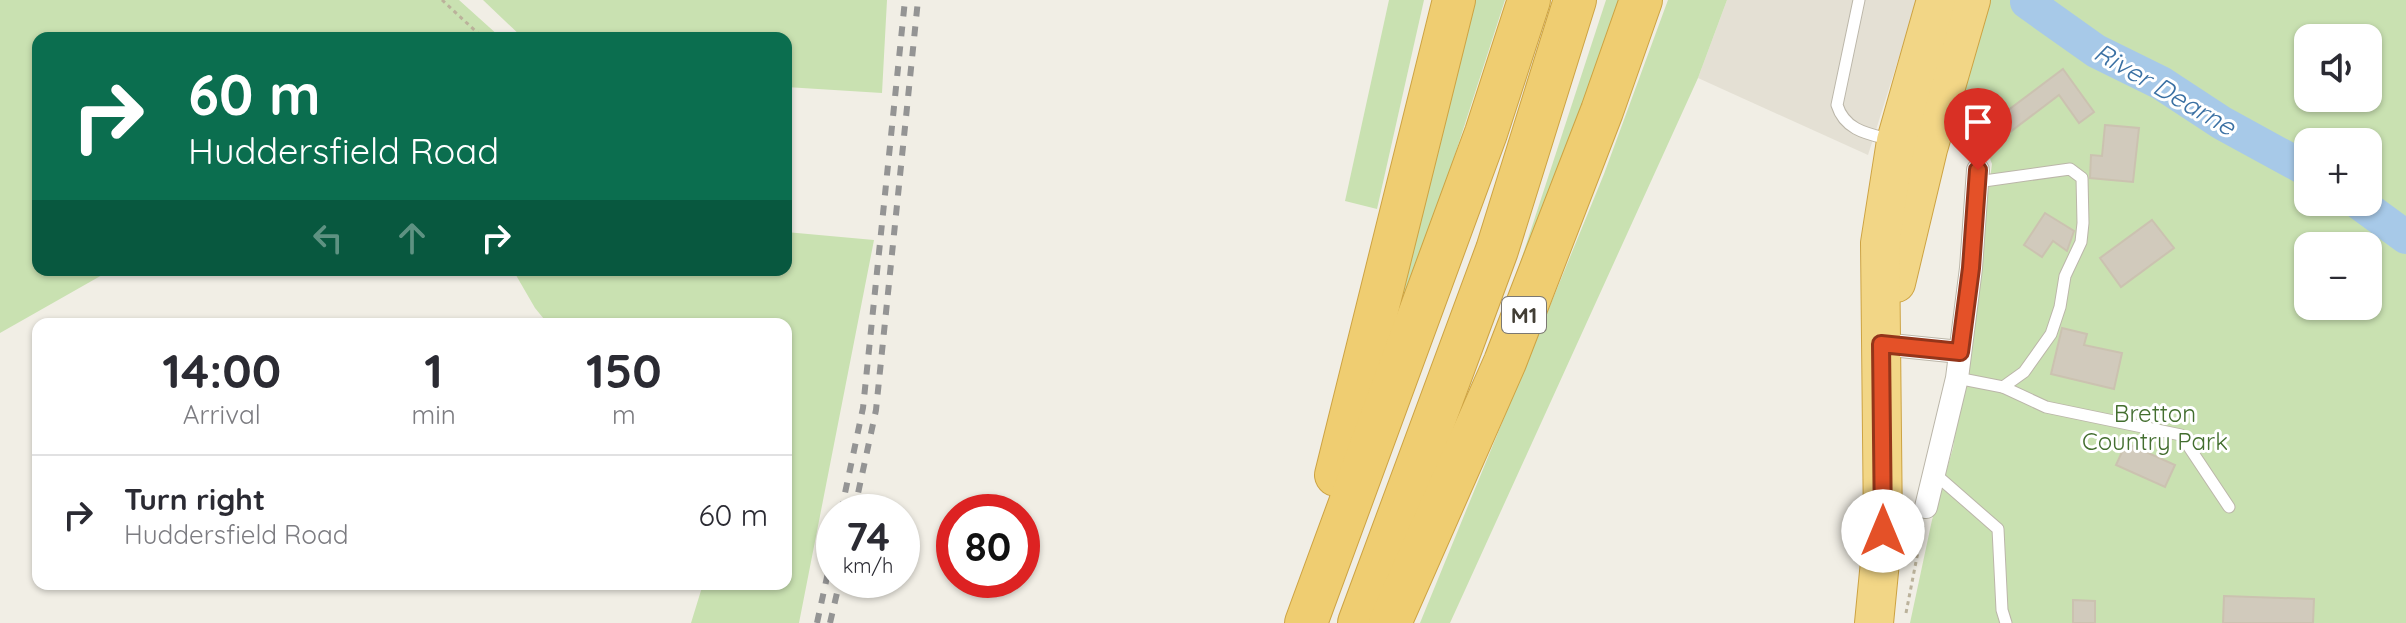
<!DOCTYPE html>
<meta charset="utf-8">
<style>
body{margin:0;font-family:Quicksand,sans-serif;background:#f2f2f3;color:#2b2b33;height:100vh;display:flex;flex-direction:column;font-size:30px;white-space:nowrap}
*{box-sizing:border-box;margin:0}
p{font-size:26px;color:#7c7c81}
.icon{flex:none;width:44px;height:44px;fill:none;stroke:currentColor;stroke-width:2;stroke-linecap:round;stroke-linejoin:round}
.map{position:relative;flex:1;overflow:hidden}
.panel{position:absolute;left:32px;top:318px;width:760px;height:272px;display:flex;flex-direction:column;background:#fff;border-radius:16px;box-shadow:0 2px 6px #0004}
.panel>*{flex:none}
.banner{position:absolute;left:32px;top:32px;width:760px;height:244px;border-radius:16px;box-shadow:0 2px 6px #0004;background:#0b6e4f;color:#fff;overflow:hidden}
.buttons{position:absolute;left:2294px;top:24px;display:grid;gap:16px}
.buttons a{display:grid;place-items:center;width:88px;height:88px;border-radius:16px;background:#fff;box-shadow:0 2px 6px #0004;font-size:40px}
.speed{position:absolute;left:816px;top:494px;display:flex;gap:16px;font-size:40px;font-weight:700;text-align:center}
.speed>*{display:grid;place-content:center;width:104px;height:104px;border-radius:50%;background:#fff;box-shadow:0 2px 6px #0004;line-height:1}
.speed small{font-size:20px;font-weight:400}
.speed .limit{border:12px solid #d22;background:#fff;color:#111}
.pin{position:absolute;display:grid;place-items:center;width:68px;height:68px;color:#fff;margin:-82px -34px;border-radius:50% 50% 50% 0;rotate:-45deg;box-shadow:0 0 8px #0007}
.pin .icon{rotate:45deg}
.me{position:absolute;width:88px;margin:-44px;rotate:0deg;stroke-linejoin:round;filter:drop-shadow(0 0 6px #0008)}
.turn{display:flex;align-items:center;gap:28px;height:168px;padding:0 24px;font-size:36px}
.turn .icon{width:104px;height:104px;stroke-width:2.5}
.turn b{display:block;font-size:56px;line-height:68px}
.lanes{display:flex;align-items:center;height:76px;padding:0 24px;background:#0003;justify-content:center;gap:40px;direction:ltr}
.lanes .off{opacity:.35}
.eta{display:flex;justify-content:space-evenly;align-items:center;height:136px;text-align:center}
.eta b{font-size:48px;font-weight:700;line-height:56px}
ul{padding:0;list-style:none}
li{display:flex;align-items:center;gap:24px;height:120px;padding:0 24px;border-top:2px solid #e1e1e2}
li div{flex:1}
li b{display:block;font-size:30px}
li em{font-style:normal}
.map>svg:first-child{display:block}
.residential{fill:#e4e0d4}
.green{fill:#c9e1b1;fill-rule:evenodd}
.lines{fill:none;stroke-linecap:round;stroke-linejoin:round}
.river{stroke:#a7c9e8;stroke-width:34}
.building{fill:#d1cabc;stroke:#cbc2b0;stroke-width:2}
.service-casing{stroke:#bbb6a9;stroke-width:13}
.minor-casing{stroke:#bbb6a9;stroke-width:24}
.trunk-casing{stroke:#cda343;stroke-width:40}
.motorway-casing{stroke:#cda343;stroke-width:44}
.path{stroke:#bbb29b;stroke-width:3;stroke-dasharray:4 4;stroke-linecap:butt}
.service{stroke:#fff;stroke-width:11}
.minor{stroke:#fff;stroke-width:22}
.trunk{stroke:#f2d686;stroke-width:38}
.motorway{stroke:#efcd71;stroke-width:42}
.rail{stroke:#949494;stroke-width:6;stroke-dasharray:10 10;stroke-linecap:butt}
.route-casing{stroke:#94351a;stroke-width:20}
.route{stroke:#e45128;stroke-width:14}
.labels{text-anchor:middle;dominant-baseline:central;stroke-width:6;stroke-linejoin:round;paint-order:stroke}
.shield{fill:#fff;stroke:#7b7872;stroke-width:2}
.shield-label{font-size:22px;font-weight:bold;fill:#423e35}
.park-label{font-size:24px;fill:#436e2f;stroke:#fff}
.water-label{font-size:26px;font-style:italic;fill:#3a70a3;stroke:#fff}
</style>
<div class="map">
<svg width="2406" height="623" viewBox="0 0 2406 623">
<rect width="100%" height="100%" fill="#f1eee5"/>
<path class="residential" d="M 1727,0 L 1917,0 L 1868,155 L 1698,78 Z"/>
<g class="green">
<path d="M 0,0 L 459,0 L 499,36 L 499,38 L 38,38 L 38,270 L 111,270 L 0,333 Z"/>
<path d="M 483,0 L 887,0 L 882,93 L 786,87 L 786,38 L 523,38 Z"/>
<path d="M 1389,0 L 1424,0 L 1377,209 L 1345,201 Z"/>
<path d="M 1474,0 L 1505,0 L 1409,297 L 1389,325 Z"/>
<path d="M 1606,0 L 1631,0 L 1489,358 Z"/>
<path d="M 1668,0 L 1727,0 L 1698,78 L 1450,623 L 1420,623 L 1604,174 Z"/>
<path d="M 1987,0 L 2406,0 L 2406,623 L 1910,623 L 1932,520 L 1953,448 L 1992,164 L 1963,84 ZM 2308,38 L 2368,38 L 2368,98 L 2308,98 ZM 2308,142 L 2368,142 L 2368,202 L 2308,202 ZM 2308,246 L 2368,246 L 2368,306 L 2308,306 Z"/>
<path d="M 786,232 L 874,240 L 799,623 L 691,623 L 703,584 L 786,584 L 786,324 L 548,324 L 535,308 L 513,270 L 786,270 Z"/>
</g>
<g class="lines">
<g class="river">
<path d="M 2027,2 L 2096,51 L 2161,83 L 2222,123 L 2308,170"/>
<path d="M 2358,202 L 2406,237"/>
</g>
</g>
<g class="building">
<path d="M 2063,69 L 2094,112 L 2079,123 L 2059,95 L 2010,132 L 1999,117 Z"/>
<path d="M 2105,125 L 2139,128 L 2133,182 L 2090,178 L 2091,155 L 2102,156 Z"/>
<path d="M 2045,213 L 2074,231 L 2067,251 L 2053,241 L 2042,257 L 2024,245 Z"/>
<path d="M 2152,220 L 2174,248 L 2121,287 L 2100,258 Z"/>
<path d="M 2062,328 L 2087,334 L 2084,345 L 2122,353 L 2114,389 L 2051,374 Z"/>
<path d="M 2126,443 L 2175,465 L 2165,487 L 2116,465 Z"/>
<path d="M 2224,596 L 2314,599 L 2313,623 L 2223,623 Z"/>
<path d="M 2073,600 L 2095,601 L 2095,623 L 2073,623 Z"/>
</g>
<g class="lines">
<g class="service-casing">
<g id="service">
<path d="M 1859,0 L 1837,105 C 1845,131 1869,134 1892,140"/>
<path d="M 1957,378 L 2003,387 L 2024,372 L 2051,334 L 2060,307 L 2065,276 L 2081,242 L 2083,223 L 2082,178 L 2070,169 L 1977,182"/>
<path d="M 2003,387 L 2046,407 L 2181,435 L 2229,507"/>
<path d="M 1935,474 L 1998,529 L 2002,610 L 2006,623"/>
</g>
</g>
<g class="minor-casing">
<g id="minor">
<path d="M 1881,344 L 1960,352"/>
<path d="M 1926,507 L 1957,378 L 1971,268 L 1978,170"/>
</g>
</g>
<g class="trunk-casing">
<g id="trunk">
<path d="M 1896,283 L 1928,149 L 1971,0"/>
<path d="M 1874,623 L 1883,531 L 1880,243 L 1896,141 L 1936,0"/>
</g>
</g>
<g class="motorway-casing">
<g id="motorway">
<path d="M 1336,475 L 1454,0"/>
<path d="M 1306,623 L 1486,133 L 1529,0"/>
<path d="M 1359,623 L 1497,250 L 1575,0"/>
<path d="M 1390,623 L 1505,362 L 1602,111 L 1641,0"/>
</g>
</g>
<g class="path">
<path d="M 442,0 L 483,38"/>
<path d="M 1965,127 L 1972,151"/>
<path d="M 1906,613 L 1923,526"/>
</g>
<use href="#service" class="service"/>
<use href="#minor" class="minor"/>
<use href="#trunk" class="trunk"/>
<use href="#motorway" class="motorway"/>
<g class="rail">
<path d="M 841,512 L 863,408 L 905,0"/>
<path d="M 854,512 L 876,410 L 918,0"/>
<path d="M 817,623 L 834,545"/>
<path d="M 830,623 L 840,580"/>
</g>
</g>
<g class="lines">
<g class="route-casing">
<path id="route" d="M 1883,531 L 1881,344 L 1960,352 L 1971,268 L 1978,170"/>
</g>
<use href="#route" class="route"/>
</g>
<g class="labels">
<rect class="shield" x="1502" y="297" width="44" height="36" rx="6"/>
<g class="shield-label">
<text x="1524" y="315">M1</text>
</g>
<g class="park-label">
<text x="2155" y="413">Bretton<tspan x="2155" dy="28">Country Park</tspan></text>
</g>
<g class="water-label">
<text transform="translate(2165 89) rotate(30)">River Dearne</text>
</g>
</g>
</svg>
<div class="buttons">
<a><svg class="icon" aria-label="sound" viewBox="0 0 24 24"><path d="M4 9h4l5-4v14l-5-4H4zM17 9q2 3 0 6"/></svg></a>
<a>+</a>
<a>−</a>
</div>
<div class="speed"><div>74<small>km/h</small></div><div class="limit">80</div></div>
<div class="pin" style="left:1978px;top:170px;background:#d93025"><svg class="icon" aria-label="arrive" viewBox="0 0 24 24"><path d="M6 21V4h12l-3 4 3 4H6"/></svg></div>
<svg class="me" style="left:1883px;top:531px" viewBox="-20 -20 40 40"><circle r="19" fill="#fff"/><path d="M0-13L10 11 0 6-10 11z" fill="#e45128"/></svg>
<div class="banner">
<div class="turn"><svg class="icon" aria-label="right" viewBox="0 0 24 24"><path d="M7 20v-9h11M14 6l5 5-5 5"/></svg><div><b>60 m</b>Huddersfield Road</div></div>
<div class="lanes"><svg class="icon off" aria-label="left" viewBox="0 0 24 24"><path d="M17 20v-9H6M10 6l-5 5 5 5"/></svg><svg class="icon off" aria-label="ahead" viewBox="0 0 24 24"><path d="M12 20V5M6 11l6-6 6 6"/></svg><svg class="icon" aria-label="right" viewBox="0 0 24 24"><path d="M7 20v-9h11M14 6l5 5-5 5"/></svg></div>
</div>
<section class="panel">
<div class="eta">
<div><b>14:00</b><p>Arrival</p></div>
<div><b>1</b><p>min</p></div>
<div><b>150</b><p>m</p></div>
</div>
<ul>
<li><svg class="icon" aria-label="right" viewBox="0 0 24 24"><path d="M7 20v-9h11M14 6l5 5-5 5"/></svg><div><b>Turn right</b><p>Huddersfield Road</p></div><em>60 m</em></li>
</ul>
</section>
</div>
